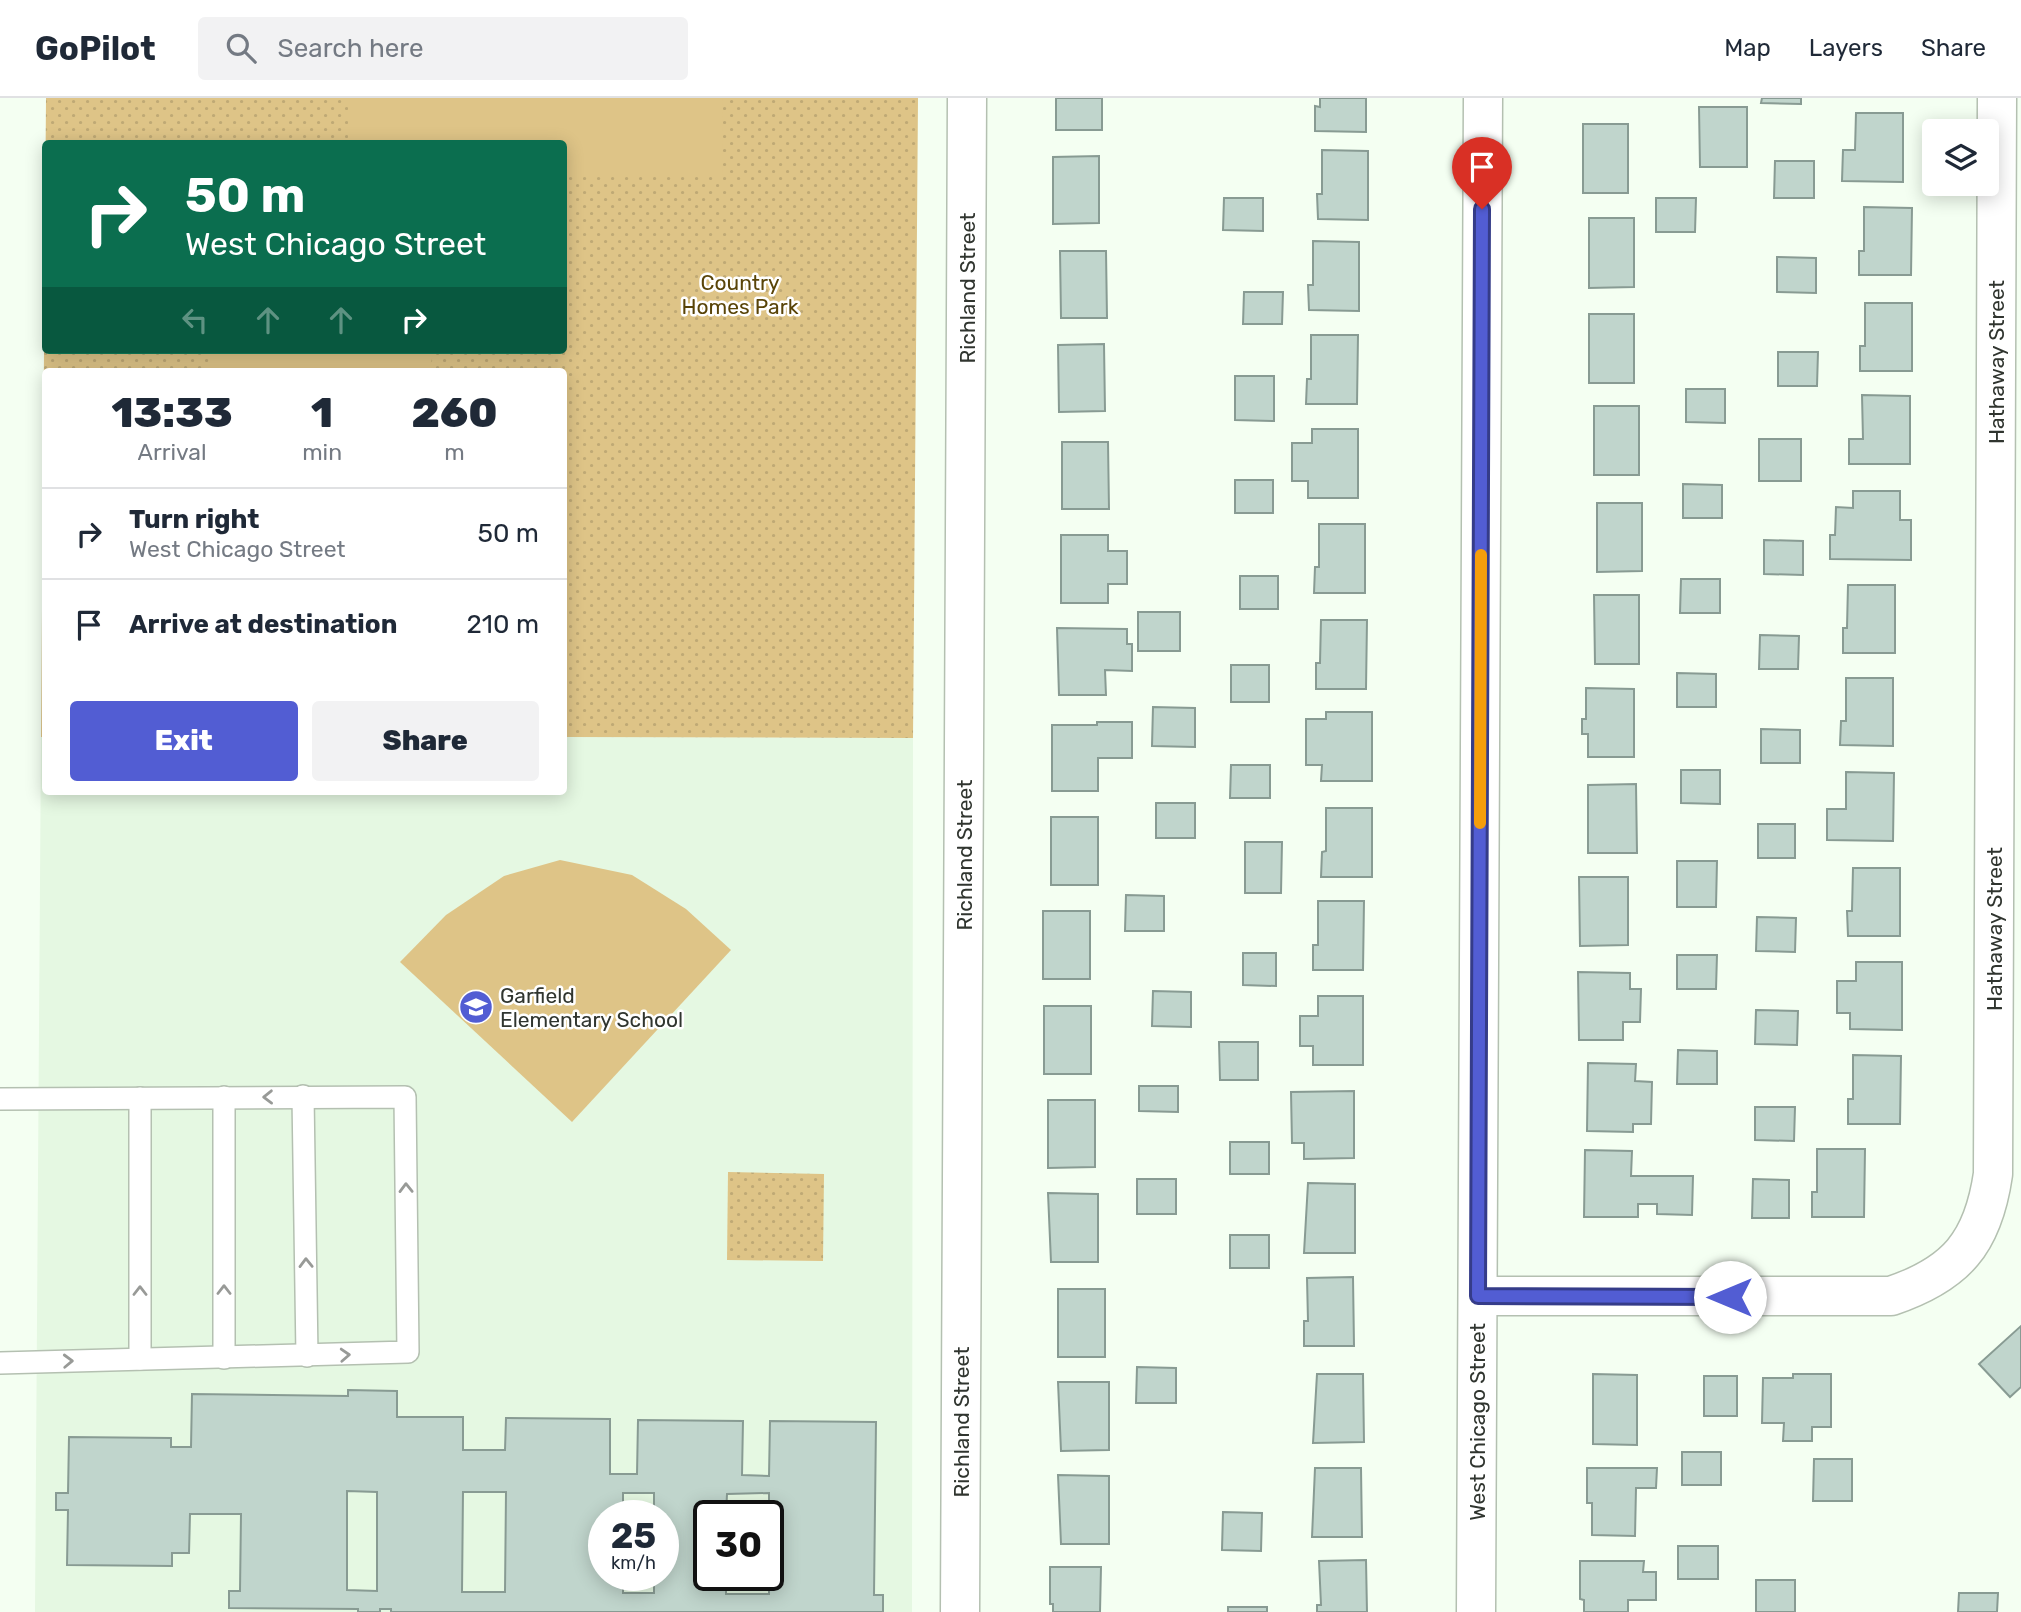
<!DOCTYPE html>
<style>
body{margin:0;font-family:Rubik,sans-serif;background:#f2f2f3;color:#1f2937;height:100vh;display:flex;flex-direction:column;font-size:26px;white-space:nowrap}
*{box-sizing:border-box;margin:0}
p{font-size:23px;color:#747a83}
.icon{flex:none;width:38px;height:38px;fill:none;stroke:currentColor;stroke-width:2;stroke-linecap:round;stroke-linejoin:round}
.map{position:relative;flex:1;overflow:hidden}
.side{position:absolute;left:42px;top:270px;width:525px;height:427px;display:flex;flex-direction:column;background:#fff;border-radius:7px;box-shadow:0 4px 18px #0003}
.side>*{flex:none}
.hud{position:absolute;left:42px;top:42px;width:525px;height:214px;border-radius:7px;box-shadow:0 4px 18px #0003;background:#0b6e4f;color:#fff;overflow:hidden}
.fabs{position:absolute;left:1922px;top:21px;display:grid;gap:14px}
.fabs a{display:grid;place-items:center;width:77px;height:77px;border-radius:7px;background:#fff;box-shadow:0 4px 18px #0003;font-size:35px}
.speed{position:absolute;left:588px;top:1402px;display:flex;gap:14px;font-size:35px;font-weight:700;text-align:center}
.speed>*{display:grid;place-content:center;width:91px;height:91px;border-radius:50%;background:#fff;box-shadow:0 4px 18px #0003;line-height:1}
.speed small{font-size:18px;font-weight:400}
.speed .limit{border:4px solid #111;border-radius:10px;background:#fff;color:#111}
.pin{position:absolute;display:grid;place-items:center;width:60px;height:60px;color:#fff;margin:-72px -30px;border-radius:50% 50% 50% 0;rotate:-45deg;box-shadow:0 0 7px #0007}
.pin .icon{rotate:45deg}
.me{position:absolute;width:77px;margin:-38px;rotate:270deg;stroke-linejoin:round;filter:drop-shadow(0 0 5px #0008)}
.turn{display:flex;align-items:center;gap:24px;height:147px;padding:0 28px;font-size:32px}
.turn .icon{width:91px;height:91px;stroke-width:2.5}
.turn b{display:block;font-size:49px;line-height:60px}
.lanes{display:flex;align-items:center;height:66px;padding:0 28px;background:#0003;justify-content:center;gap:35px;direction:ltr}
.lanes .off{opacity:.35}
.eta{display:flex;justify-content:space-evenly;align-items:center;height:119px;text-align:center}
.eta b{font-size:42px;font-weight:800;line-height:49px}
.action{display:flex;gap:14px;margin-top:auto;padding:14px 28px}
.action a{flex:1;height:80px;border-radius:7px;background:#525dd3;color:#fff;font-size:28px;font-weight:800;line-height:80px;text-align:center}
.action a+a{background:#f2f2f3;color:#1f2937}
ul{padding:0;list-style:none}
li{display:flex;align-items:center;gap:21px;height:91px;padding:0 28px;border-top:2px solid #e0e1e3}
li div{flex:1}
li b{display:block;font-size:26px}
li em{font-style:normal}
header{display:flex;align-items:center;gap:42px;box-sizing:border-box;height:98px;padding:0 35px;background:#fff;border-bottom:2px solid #e0e1e3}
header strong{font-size:33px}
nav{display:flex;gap:38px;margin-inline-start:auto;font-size:24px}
.search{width:490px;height:63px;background:#f2f2f3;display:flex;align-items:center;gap:18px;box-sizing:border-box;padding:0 24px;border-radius:7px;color:#747a83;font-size:26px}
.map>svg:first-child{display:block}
.built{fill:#e5f8e2;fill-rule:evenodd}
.park{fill:url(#park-dots);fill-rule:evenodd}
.garden{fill:#dec487}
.building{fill:#c0d5cc;stroke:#889b93;stroke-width:2;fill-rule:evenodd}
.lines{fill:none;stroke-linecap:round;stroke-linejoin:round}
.service-casing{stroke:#b4c0b1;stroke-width:24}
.minor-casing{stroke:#b4c0b1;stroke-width:41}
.service{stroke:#fff;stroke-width:21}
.minor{stroke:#fff;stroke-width:38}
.oneway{stroke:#989a97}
.route-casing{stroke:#353c89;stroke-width:18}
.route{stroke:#525dd3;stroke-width:12}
.slow{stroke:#f59e0b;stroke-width:12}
.labels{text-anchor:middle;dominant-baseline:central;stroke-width:5;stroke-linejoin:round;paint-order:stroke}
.park-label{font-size:21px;fill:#594408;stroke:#fff}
.street-label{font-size:21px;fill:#30352f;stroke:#fff}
.poi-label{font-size:21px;fill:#30352f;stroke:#fff;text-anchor:start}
</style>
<header>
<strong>GoPilot</strong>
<div class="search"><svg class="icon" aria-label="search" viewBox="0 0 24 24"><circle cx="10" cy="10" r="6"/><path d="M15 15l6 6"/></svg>Search here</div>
<nav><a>Map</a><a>Layers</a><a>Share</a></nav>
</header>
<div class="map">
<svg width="2021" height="1514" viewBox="0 0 2021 1514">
<defs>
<pattern id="park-dots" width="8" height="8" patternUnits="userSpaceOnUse" patternTransform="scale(1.75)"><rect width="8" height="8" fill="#dec487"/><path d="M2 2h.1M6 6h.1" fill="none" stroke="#bfa975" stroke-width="1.8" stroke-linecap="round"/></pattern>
</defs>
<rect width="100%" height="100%" fill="#f4fff2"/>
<path class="built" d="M 41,639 L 45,639 L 46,693 L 564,693 L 564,639 L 913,640 L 912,1514 L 35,1514 ZM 604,1418 L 663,1418 L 663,1477 L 604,1477 ZM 709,1418 L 768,1418 L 768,1477 L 709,1477 Z"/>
<g class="park">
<path d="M 46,0 L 918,0 L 913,640 L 564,639 L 564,273 L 46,273 L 46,639 L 41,639 ZM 46,46 L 564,46 L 564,252 L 46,252 Z"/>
<path d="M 728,1074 L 824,1076 L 823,1163 L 727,1162 Z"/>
</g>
<g class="garden">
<path d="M 348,0 L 723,0 L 722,79 L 564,79 L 564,46 L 348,45 Z"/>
<path d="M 210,252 L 434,252 L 429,273 L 210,273 Z"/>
<path d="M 560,762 L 632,777 L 686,811 L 731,852 L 572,1024 L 400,864 L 446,817 L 504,778 Z"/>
</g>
<g class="building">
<rect x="1056" y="0" width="46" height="32"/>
<path d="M 1320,0 L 1366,0 L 1366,34 L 1315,33 L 1315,8 L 1320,9 Z"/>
<path d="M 1762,0 L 1801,0 L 1801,6 L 1761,5 Z"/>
<path d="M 1699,9 L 1747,9 L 1747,69 L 1700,69 Z"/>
<path d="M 1856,15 L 1903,15 L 1903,84 L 1842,83 L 1843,52 L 1855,52 Z"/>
<rect x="1583" y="26" width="45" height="69"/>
<path d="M 1322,52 L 1368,53 L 1368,122 L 1318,121 L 1317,96 L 1322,96 Z"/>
<path d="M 1099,58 L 1099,125 L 1053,126 L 1053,59 Z"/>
<path d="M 1775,63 L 1814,63 L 1814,100 L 1774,100 Z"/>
<path d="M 1224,100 L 1263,100 L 1263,133 L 1223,132 Z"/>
<path d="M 1656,100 L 1696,100 L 1695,134 L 1656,134 Z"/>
<path d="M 1864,109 L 1912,110 L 1911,177 L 1859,177 L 1859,153 L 1864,153 Z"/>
<path d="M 1589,120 L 1634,120 L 1634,189 L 1589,190 Z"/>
<path d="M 1313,143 L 1359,144 L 1359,213 L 1309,212 L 1308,187 L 1313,187 Z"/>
<path d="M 1060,153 L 1106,153 L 1107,220 L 1061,220 Z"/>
<path d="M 1777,159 L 1816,160 L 1816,195 L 1777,194 Z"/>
<path d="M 1244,194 L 1283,194 L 1282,226 L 1243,226 Z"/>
<path d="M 1865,205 L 1912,205 L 1912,273 L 1860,273 L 1860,248 L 1865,248 Z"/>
<rect x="1589" y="216" width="45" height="69"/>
<path d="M 1311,237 L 1358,237 L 1357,306 L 1306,306 L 1307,281 L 1311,281 Z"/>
<path d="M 1104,246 L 1105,313 L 1059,314 L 1058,247 Z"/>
<path d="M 1778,254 L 1818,254 L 1817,288 L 1778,288 Z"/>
<path d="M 1235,278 L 1274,278 L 1274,323 L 1235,322 Z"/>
<path d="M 1686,291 L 1725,291 L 1725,325 L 1686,324 Z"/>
<path d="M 1862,297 L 1910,298 L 1910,366 L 1849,366 L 1849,341 L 1863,341 Z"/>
<rect x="1594" y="308" width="45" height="69"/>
<path d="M 1312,331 L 1358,331 L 1358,400 L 1308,400 L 1308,383 L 1292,383 L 1292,345 L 1312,345 Z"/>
<rect x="1759" y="341" width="42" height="42"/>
<path d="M 1062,344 L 1108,344 L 1109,411 L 1062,411 Z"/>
<rect x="1235" y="382" width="38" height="33"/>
<path d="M 1683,386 L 1722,387 L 1722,420 L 1683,420 Z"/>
<path d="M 1853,393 L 1900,393 L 1900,422 L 1911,422 L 1911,462 L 1830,461 L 1830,437 L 1835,437 L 1836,409 L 1853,410 Z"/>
<path d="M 1597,405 L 1642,405 L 1642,473 L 1597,474 Z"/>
<path d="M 1319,426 L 1365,426 L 1365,495 L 1314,495 L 1315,469 L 1319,469 Z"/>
<path d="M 1061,437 L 1108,437 L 1108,453 L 1127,453 L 1127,486 L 1108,486 L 1108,505 L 1061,505 Z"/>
<path d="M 1764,442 L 1803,443 L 1803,477 L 1764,476 Z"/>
<rect x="1240" y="478" width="38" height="33"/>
<path d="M 1681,481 L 1720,481 L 1720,515 L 1680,515 Z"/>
<path d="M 1848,487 L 1895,487 L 1895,555 L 1843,555 L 1843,530 L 1847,530 Z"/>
<path d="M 1594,497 L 1639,497 L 1639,566 L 1595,566 Z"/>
<rect x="1138" y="514" width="42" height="39"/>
<path d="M 1321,522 L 1367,522 L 1366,591 L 1316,591 L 1316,565 L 1320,565 Z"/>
<path d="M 1057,530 L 1127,531 L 1127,546 L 1132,546 L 1132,573 L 1105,572 L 1106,597 L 1059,597 Z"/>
<path d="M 1760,537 L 1799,538 L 1798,571 L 1759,571 Z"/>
<rect x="1231" y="567" width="38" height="37"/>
<path d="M 1677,575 L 1716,576 L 1716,609 L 1677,609 Z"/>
<path d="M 1846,580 L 1893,580 L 1893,648 L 1840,647 L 1841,623 L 1846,623 Z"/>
<path d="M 1586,590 L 1634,591 L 1634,659 L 1588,659 L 1588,636 L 1582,636 L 1582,621 L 1586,621 Z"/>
<path d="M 1153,609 L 1195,610 L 1195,649 L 1152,648 Z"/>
<path d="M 1326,614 L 1372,614 L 1372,683 L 1321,683 L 1322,667 L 1306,667 L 1306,621 L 1326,621 Z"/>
<path d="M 1097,624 L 1132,624 L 1132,660 L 1098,660 L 1098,693 L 1052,693 L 1052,627 L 1097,627 Z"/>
<path d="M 1761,631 L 1800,632 L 1800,665 L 1761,665 Z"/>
<path d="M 1231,667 L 1270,667 L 1270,700 L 1230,700 Z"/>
<path d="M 1681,672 L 1720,672 L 1720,706 L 1681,705 Z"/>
<path d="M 1846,674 L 1894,675 L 1893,743 L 1827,742 L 1827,711 L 1846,711 Z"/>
<path d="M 1636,686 L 1637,755 L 1588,755 L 1588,687 Z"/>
<rect x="1156" y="705" width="39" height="35"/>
<path d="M 1326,710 L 1372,710 L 1372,779 L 1321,779 L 1322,754 L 1326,753 Z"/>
<rect x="1051" y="719" width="47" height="68"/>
<rect x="1758" y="726" width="37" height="34"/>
<path d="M 1245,744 L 1282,744 L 1281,795 L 1245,795 Z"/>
<path d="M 1677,763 L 1717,763 L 1716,809 L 1677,809 Z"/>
<path d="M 1853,770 L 1900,770 L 1900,838 L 1848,838 L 1847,813 L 1852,813 Z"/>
<path d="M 1579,779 L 1628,779 L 1628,847 L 1580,848 Z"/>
<path d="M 1126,797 L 1164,798 L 1164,833 L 1125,833 Z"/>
<path d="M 1318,803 L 1364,803 L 1363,872 L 1313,872 L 1313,847 L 1318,847 Z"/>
<rect x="1043" y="813" width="47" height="68"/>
<path d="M 1757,819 L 1796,820 L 1795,854 L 1756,853 Z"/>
<path d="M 1243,855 L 1276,855 L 1276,888 L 1243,887 Z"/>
<path d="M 1677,857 L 1717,857 L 1716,891 L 1677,891 Z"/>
<path d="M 1856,864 L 1902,864 L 1902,932 L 1850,931 L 1850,915 L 1837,915 L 1837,883 L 1856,883 Z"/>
<path d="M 1578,874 L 1630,875 L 1630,891 L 1641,891 L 1640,924 L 1623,924 L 1623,942 L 1579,942 Z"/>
<path d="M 1153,893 L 1191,894 L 1191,929 L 1152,928 Z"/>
<path d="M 1318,898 L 1363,898 L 1363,967 L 1313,967 L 1313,948 L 1300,948 L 1300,918 L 1318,918 Z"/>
<rect x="1044" y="908" width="47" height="68"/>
<path d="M 1756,912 L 1798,913 L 1797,947 L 1755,946 Z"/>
<path d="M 1219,944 L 1258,944 L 1258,982 L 1220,982 Z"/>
<path d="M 1678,952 L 1717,953 L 1717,986 L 1677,986 Z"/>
<path d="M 1853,957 L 1901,958 L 1900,1026 L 1848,1026 L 1848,1001 L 1853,1001 Z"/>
<path d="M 1588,965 L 1636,966 L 1635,983 L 1652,984 L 1651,1026 L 1633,1026 L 1633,1034 L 1587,1033 Z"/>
<path d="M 1139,988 L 1178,988 L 1178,1014 L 1139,1013 Z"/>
<path d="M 1354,993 L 1354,1060 L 1304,1061 L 1304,1045 L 1292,1045 L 1291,994 Z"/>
<path d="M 1048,1002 L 1095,1002 L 1095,1069 L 1048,1070 Z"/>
<path d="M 1755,1009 L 1795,1009 L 1794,1043 L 1755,1042 Z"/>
<rect x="1230" y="1044" width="39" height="32"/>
<path d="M 1817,1051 L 1865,1051 L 1864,1119 L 1812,1119 L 1812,1094 L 1817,1094 Z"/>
<path d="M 1585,1052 L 1632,1053 L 1631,1078 L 1693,1078 L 1692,1117 L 1657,1116 L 1657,1106 L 1638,1106 L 1638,1119 L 1584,1119 Z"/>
<rect x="1137" y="1081" width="39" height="35"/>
<path d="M 1753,1081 L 1789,1082 L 1789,1120 L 1752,1120 Z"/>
<path d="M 1308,1085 L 1355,1086 L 1355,1155 L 1304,1155 Z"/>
<path d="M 1048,1095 L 1098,1096 L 1098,1164 L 1051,1164 Z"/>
<rect x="1230" y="1137" width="39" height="33"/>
<path d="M 1353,1179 L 1354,1248 L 1304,1248 L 1304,1223 L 1308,1223 L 1307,1180 Z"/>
<rect x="1058" y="1191" width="47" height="68"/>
<path d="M 2021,1228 L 2021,1289 L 2010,1299 L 1979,1266 Z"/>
<path d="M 1137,1269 L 1176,1270 L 1176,1305 L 1136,1305 Z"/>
<path d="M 1317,1276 L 1363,1276 L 1364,1344 L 1313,1345 Z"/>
<path d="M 1593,1276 L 1637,1277 L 1637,1347 L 1593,1346 Z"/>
<path d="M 1793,1276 L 1831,1276 L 1831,1329 L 1812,1329 L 1812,1343 L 1783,1343 L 1784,1325 L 1762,1325 L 1763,1280 L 1793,1280 Z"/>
<rect x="1704" y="1278" width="33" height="40"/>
<path d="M 1058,1284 L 1109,1284 L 1109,1352 L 1061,1353 Z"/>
<path d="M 348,1292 L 397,1293 L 397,1319 L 463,1319 L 463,1352 L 505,1352 L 506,1320 L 610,1321 L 610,1376 L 637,1376 L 638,1322 L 743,1323 L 742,1377 L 769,1378 L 770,1323 L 876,1324 L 874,1497 L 883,1497 L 883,1514 L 391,1514 L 391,1511 L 380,1511 L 380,1514 L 358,1514 L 358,1511 L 229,1510 L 229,1493 L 240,1493 L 241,1416 L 190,1416 L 189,1455 L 172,1455 L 172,1468 L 67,1467 L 68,1412 L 56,1412 L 56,1395 L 68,1395 L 69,1339 L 171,1340 L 171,1349 L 191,1349 L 192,1296 L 348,1298 ZM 347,1393 L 377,1394 L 377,1493 L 347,1492 ZM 463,1394 L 506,1394 L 505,1494 L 462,1494 ZM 623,1395 L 654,1395 L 654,1418 L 663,1418 L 663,1477 L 654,1477 L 654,1495 L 623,1495 L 623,1477 L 604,1477 L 604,1418 L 623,1418 ZM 769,1395 L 769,1496 L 726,1496 L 726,1477 L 709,1477 L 709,1418 L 726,1418 L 727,1396 Z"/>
<rect x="1682" y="1354" width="39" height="33"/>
<path d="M 1814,1361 L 1852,1361 L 1852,1403 L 1813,1403 Z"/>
<path d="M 1315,1370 L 1361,1370 L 1362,1439 L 1312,1439 Z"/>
<path d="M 1587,1370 L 1657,1370 L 1656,1390 L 1636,1390 L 1635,1438 L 1592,1437 L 1592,1405 L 1587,1405 Z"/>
<path d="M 1058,1377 L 1109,1378 L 1109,1446 L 1061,1446 Z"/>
<path d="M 1223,1414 L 1262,1415 L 1261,1453 L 1222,1452 Z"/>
<rect x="1678" y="1448" width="40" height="33"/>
<path d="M 1366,1462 L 1367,1514 L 1317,1514 L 1317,1507 L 1321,1507 L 1319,1463 Z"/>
<path d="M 1580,1463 L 1644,1463 L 1643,1474 L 1656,1474 L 1656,1502 L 1628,1502 L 1628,1514 L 1584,1514 L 1584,1502 L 1580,1501 Z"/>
<path d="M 1050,1469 L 1101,1469 L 1100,1514 L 1053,1514 L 1053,1506 L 1050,1506 Z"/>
<rect x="1756" y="1482" width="39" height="32"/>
<path d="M 1959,1495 L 1998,1495 L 1997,1514 L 1958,1514 Z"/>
<rect x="1228" y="1509" width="39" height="5"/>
</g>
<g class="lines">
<g class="service-casing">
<g id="service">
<path d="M 303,998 L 307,1258"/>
<path d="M 224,999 L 224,1260"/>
<path d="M 0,1001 L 405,999 L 408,1254 L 0,1265"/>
<path d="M 140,1261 L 140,1000"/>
</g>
</g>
<g class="minor-casing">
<g id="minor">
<path d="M 1478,1198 L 1891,1198 C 1956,1176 1983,1145 1993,1076 L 1997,0"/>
<path d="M 960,1514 L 967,0"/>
<path d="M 1476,1514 L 1483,0"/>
</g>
</g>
<use href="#service" class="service"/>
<use href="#minor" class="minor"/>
</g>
<defs><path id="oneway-chevron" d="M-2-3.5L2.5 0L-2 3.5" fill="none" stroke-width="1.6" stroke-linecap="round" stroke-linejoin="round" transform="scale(1.75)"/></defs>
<g class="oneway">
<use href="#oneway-chevron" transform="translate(268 999) rotate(179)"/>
<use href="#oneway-chevron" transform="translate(406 1090) rotate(-91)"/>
<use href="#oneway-chevron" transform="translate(306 1165) rotate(-91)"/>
<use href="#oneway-chevron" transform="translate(224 1192) rotate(-90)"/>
<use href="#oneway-chevron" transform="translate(140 1193) rotate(-90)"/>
<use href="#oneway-chevron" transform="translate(345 1257) rotate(-3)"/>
<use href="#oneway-chevron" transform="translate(68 1263) rotate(-2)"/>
</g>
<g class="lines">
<g class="route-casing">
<path id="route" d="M 1482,111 L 1478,1198 L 1730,1199"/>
</g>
<use href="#route" class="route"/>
<path class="slow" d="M 1480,725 L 1481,457"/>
</g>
<defs>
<g id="school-disc" transform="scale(1.75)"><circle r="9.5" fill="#525dd3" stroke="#fff"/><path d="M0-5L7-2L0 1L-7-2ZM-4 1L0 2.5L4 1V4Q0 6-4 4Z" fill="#fff"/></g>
</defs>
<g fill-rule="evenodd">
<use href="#school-disc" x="476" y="909"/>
</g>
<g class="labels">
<g class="park-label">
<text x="740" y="184">Country<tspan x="740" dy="24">Homes Park</tspan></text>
</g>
<g class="street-label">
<text transform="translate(967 190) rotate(-90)">Richland Street</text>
<text transform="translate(1996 264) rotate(-90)">Hathaway Street</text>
<text transform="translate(964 757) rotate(-90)">Richland Street</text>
<text transform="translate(1994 831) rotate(-90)">Hathaway Street</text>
<text transform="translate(961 1324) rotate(-90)">Richland Street</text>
<text transform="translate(1477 1324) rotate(-90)">West Chicago Street</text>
</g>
<g class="poi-label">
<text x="500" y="897">Garfield<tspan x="500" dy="24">Elementary School</tspan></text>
</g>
</g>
</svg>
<div class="fabs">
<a><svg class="icon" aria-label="layers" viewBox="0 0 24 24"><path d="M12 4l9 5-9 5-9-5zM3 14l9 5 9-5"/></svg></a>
</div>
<div class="speed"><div>25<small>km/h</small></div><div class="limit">30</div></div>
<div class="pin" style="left:1482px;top:111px;background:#d93025"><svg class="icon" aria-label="arrive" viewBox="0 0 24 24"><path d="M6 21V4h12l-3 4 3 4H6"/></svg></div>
<svg class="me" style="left:1730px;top:1199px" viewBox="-20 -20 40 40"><circle r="19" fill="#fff"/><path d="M0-13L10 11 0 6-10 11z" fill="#525dd3"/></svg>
<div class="hud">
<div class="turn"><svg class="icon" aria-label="right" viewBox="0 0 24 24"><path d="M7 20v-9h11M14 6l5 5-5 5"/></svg><div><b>50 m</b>West Chicago Street</div></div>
<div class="lanes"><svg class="icon off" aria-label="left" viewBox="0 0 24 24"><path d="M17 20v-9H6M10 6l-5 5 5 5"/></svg><svg class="icon off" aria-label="ahead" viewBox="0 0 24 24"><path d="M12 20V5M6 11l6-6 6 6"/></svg><svg class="icon off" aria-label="ahead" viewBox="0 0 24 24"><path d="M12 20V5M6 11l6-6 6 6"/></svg><svg class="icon" aria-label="right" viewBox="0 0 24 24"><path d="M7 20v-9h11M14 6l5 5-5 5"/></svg></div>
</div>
<section class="side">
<div class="eta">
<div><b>13:33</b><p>Arrival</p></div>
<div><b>1</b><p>min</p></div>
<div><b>260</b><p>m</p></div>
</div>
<ul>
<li><svg class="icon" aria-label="right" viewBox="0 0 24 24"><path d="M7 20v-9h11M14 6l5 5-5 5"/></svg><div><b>Turn right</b><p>West Chicago Street</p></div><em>50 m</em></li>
<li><svg class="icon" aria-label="arrive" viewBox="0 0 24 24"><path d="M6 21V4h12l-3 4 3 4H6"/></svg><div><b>Arrive at destination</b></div><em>210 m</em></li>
</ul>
<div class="action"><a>Exit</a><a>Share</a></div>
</section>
</div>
